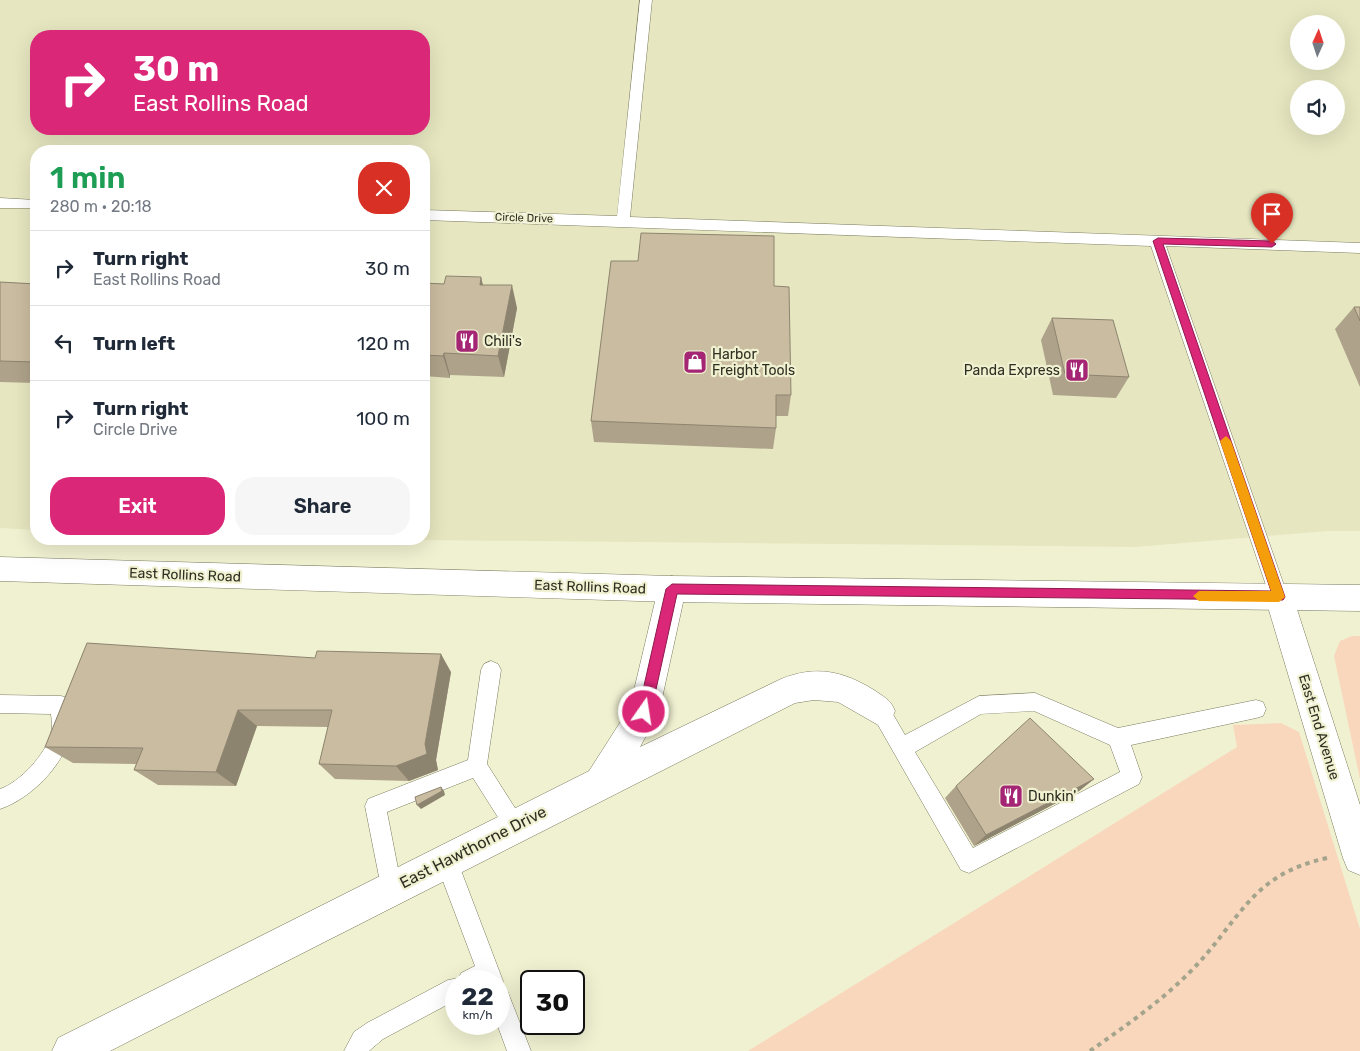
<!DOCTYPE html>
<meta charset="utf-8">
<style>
body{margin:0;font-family:Rubik,sans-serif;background:#f6f6f7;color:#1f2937;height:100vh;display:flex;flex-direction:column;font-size:19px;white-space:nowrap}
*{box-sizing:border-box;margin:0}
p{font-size:16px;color:#747a83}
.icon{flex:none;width:28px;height:28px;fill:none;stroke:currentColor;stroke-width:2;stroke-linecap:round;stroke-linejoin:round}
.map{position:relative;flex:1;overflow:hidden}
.side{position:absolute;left:30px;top:145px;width:400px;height:400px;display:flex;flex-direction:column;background:#fff;border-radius:20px;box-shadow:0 5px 20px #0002}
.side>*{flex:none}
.banner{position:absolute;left:30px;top:30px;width:400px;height:105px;border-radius:20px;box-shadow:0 5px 20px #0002;background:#db2777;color:#fff;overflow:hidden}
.needle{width:32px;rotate:3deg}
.fabs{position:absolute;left:1290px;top:15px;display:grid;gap:10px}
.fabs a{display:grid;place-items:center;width:55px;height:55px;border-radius:50%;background:#fff;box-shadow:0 5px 20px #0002;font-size:25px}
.speed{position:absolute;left:445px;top:970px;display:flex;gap:10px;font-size:25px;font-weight:700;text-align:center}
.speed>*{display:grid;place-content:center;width:65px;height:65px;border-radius:50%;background:#fff;box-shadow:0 5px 20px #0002;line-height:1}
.speed small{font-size:12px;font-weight:400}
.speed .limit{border:2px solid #111;border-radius:8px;background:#fff;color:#111}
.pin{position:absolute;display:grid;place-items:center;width:42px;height:42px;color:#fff;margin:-51px -21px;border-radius:50% 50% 50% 0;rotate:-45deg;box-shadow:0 0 5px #0007}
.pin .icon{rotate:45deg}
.me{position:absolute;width:55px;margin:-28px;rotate:13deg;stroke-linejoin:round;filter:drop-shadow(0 0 4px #0008)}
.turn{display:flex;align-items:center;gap:18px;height:105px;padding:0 20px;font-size:22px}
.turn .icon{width:65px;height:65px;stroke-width:2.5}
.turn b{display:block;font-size:35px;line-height:42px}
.round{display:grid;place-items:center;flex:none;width:52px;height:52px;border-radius:20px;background:#f6f6f7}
.head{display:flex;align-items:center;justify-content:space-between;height:85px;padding:0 20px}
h1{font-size:30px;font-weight:600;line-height:38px;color:#1e9e55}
.button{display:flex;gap:10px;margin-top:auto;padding:10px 20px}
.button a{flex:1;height:58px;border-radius:20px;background:#db2777;color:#fff;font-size:20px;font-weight:600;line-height:58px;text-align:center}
.button a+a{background:#f6f6f7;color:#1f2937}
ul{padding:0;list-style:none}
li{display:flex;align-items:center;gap:15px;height:75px;padding:0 20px;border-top:1px solid #e0e1e3}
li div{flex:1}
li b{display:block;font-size:19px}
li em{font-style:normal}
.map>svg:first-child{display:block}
.built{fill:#e6e7c0;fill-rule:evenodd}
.green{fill:#f9d7bd}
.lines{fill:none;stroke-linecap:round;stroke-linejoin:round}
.lane-casing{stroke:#7b7b5f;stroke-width:1}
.street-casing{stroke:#7b7b5f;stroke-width:1}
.secondary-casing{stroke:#7b7b5f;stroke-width:1}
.path{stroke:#a4a48c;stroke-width:4;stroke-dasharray:4.5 4.5;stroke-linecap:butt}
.lane{fill:#fff;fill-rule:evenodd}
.street{fill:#fff;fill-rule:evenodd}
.secondary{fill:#fff;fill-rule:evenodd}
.wall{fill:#aea28a}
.shaded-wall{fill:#8d8470}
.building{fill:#cabca0;stroke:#8d8470}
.route{fill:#db2777;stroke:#8e194d}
.slow{fill:#f59e0b}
.labels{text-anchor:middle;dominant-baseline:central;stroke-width:4.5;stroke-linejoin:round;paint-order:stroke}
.far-street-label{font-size:11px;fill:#2e2e22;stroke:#f0f1d1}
.poi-label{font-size:14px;fill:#2e2e22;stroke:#f0f1d1;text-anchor:start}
.street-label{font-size:14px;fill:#2e2e22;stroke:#f0f1d1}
.near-street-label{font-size:16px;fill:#2e2e22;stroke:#f0f1d1}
</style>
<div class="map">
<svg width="1360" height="1051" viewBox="0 0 1360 1051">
<rect width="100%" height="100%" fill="#f0f1d1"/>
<path class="built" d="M 0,0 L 1360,0 L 1360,531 L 1327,531 L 1136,547 L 317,539 L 424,539 L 424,151 L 36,151 L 36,530 L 0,528 ZM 1299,24 L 1336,24 L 1336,61 L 1299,61 ZM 36,36 L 424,36 L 424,129 L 36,129 ZM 1299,89 L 1336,89 L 1336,126 L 1299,126 Z"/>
<g class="green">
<path d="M 1352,636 L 1360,636 L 1360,779 L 1334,656 L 1340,641 Z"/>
<path d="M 1281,723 L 1299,732 L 1360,929 L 1360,1051 L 748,1051 L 1237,747 L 1233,725 Z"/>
</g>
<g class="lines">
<g class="lane-casing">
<g id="lane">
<path d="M 640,0 L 652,0 L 630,217 L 1360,243 L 1360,253 L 1166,246 L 1288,597 L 1285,603 L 1279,605 L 1273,603 L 1270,597 L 1151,246 L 424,220 L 424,210 L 617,216 Z"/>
<path d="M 0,198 L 36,200 L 36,208 L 0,208 Z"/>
<path d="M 491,661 L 498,664 L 501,670 L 487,764 L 522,819 L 526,826 L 522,833 L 515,837 L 508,833 L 473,778 L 387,812 L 402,889 L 399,897 L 391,900 L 383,897 L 365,806 L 368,799 L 468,760 L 481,670 L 484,664 Z"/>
<path d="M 1035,693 L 1118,728 L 1256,700 L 1263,702 L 1266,709 L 1263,716 L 1256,718 L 1131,745 L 1142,777 L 1139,784 L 969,873 L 961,870 L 870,711 L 873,704 L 880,702 L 887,704 L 905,735 L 979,696 ZM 1034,711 L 1110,745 L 1120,772 L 973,848 L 915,752 L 981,714 Z"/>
<path d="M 0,695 L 61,696 L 68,698 C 87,743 39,796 0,809 L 0,789 C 20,782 45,755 51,734 C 52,728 52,721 51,714 L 0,713 Z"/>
<path d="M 446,849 L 454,852 L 503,981 L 501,987 L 507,990 L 531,1051 L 507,1051 L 497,1024 L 499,981 L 456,981 L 456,1000 L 383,1039 L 369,1051 L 344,1051 L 354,1032 L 367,1023 L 448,980 L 459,978 L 461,973 L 475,966 L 435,860 L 438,852 Z"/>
</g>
</g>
<g class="street-casing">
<g id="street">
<path d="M 672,576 L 682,580 L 686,589 L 659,712 L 640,747 L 781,679 C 816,665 843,671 874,690 C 884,697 891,700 895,711 L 891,721 L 880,726 L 838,702 L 814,700 L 795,703 L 110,1051 L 52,1051 L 58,1038 L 589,771 L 630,707 L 658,589 L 662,580 Z"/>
<path d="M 1279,584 L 1289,588 L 1293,597 L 1360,805 L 1360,875 L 1348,870 L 1343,858 L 1265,597 L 1269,588 Z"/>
</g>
</g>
<g class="secondary-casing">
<path id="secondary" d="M 0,557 L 672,576 L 1360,585 L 1360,611 L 672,602 L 0,581 Z"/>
</g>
<path class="path" d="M 1090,1051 C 1124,1027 1159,1003 1189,973 C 1240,922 1249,875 1327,858"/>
<use href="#lane" class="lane"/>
<use href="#street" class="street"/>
<use href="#secondary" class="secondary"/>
</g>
<g class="wall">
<path d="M 481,277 L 483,285 L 517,308 L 504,377 L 450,375 L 450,378 L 424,376 L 424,283 L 444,284 Z"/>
<path d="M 0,282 L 36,284 L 36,383 L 0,382 Z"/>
<path d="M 774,286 L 791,395 L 788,416 L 776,416 L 776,428 L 773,449 L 594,442 L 591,421 Z"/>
<path d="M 1354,307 L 1360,307 L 1360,387 L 1335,329 Z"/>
<path d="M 1052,318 L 1129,377 L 1116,398 L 1053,395 L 1041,340 Z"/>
<path d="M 87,643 L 451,672 L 436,760 L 438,770 L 409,781 L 335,779 L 319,764 L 328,727 L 257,726 L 236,786 L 158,785 L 134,770 L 136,764 L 73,763 L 45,747 Z"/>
<path d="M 1094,779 L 1079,791 L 974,846 L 945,798 L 956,786 Z"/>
</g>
<g class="shaded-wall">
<path d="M 481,277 L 486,300 L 480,285 Z"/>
<path d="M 512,285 L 517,308 L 504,377 L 498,356 Z"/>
<path d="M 444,353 L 450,375 L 450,378 L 443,356 Z"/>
<path d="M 441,654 L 451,672 L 436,760 L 438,770 L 409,781 L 396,766 L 425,744 Z"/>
<path d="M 238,710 L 257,726 L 236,786 L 216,772 Z"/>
<path d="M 1094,779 L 1079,791 L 974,846 L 986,835 Z"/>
<path d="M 441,787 L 444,791 L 445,795 L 421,809 L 417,805 Z"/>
</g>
<g class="building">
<path d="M 641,233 L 774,236 L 774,286 L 789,287 L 791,395 L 776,395 L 776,428 L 591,421 L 611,261 L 638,261 Z"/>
<path d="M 446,276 L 481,277 L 480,285 L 512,285 L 498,356 L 444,353 L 443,356 L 424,355 L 424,283 L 444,284 Z"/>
<path d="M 0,282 L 36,284 L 36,362 L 0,361 Z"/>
<path d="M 1354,307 L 1360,307 L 1360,321 Z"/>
<path d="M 1052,318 L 1113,320 L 1129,377 L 1065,374 Z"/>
<path d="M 87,643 L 315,658 L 317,651 L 441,654 L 425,744 L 427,754 L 396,766 L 319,764 L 332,710 L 238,710 L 216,772 L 134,770 L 143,748 L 45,747 Z"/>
<path d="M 1030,718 L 1094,779 L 986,835 L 956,786 Z"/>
<path d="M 441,787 L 442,791 L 417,805 L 415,797 Z"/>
</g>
<path class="route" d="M 1158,238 L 1272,241 L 1276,244 L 1272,247 L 1163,244 L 1285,597 L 1283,600 L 677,594 L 651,712 L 649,716 L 644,718 L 640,716 L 638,712 L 666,589 L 672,584 L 1271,591 L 1153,241 Z"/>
<path class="slow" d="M 1226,436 L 1231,441 L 1285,597 L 1279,602 L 1199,601 L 1193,596 L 1199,591 L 1271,591 L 1220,441 Z"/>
<defs>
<g id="restaurant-square" transform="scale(1.25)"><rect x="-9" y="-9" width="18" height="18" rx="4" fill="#a52575" stroke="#f0f1d1"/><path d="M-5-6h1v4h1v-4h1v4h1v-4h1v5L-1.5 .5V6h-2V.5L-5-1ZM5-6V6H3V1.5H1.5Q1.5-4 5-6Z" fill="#fff"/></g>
<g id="shop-square" transform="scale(1.25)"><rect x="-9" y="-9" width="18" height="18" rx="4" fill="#a52575" stroke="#f0f1d1"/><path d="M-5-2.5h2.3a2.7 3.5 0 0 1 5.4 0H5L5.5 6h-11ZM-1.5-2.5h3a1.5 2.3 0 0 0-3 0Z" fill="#fff"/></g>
</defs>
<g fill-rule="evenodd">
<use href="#restaurant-square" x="467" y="341"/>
<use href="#shop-square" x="695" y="362"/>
<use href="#restaurant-square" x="1077" y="370"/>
<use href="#restaurant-square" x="1011" y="796"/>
</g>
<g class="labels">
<g class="far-street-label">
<text transform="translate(524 218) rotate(2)">Circle Drive</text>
</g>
<g class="poi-label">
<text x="484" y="341">Chili's</text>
<text x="712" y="354">Harbor<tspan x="712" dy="16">Freight Tools</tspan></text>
<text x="1060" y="370" text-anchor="end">Panda Express</text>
<text x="1028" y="796">Dunkin'</text>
</g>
<g class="street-label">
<text transform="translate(185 575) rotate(2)">East Rollins Road</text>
<text transform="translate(590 587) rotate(2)">East Rollins Road</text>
<text transform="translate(1319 727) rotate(73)">East End Avenue</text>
</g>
<g class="near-street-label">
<text transform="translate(473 847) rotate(-27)">East Hawthorne Drive</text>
</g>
</g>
</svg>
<div class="fabs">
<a><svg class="needle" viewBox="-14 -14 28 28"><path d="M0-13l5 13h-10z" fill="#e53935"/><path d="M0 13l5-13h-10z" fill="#747a83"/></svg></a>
<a><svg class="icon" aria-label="sound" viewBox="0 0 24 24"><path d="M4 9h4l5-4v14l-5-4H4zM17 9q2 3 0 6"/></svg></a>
</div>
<div class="speed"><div>22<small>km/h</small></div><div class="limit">30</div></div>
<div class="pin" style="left:1272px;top:244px;background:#d93025"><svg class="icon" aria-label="arrive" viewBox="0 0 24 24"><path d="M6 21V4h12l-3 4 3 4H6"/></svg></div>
<svg class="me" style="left:644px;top:712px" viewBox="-20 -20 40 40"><circle r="17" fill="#db2777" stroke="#fff" stroke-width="3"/><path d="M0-11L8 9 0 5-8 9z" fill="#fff"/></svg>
<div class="banner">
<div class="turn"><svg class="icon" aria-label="right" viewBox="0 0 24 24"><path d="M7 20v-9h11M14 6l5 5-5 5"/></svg><div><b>30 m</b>East Rollins Road</div></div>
</div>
<section class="side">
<div class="head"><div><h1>1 min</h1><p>280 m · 20:18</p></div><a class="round" style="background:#d93025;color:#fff"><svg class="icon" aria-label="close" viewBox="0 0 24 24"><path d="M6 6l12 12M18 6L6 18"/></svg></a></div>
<ul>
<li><svg class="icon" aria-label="right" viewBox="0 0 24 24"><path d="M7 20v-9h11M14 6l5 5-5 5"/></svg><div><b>Turn right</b><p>East Rollins Road</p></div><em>30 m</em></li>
<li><svg class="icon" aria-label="left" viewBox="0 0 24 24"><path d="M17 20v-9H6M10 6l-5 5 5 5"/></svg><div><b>Turn left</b></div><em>120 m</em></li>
<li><svg class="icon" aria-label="right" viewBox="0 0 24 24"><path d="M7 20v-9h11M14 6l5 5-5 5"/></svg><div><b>Turn right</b><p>Circle Drive</p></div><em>100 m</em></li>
</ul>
<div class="button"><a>Exit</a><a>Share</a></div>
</section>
</div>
